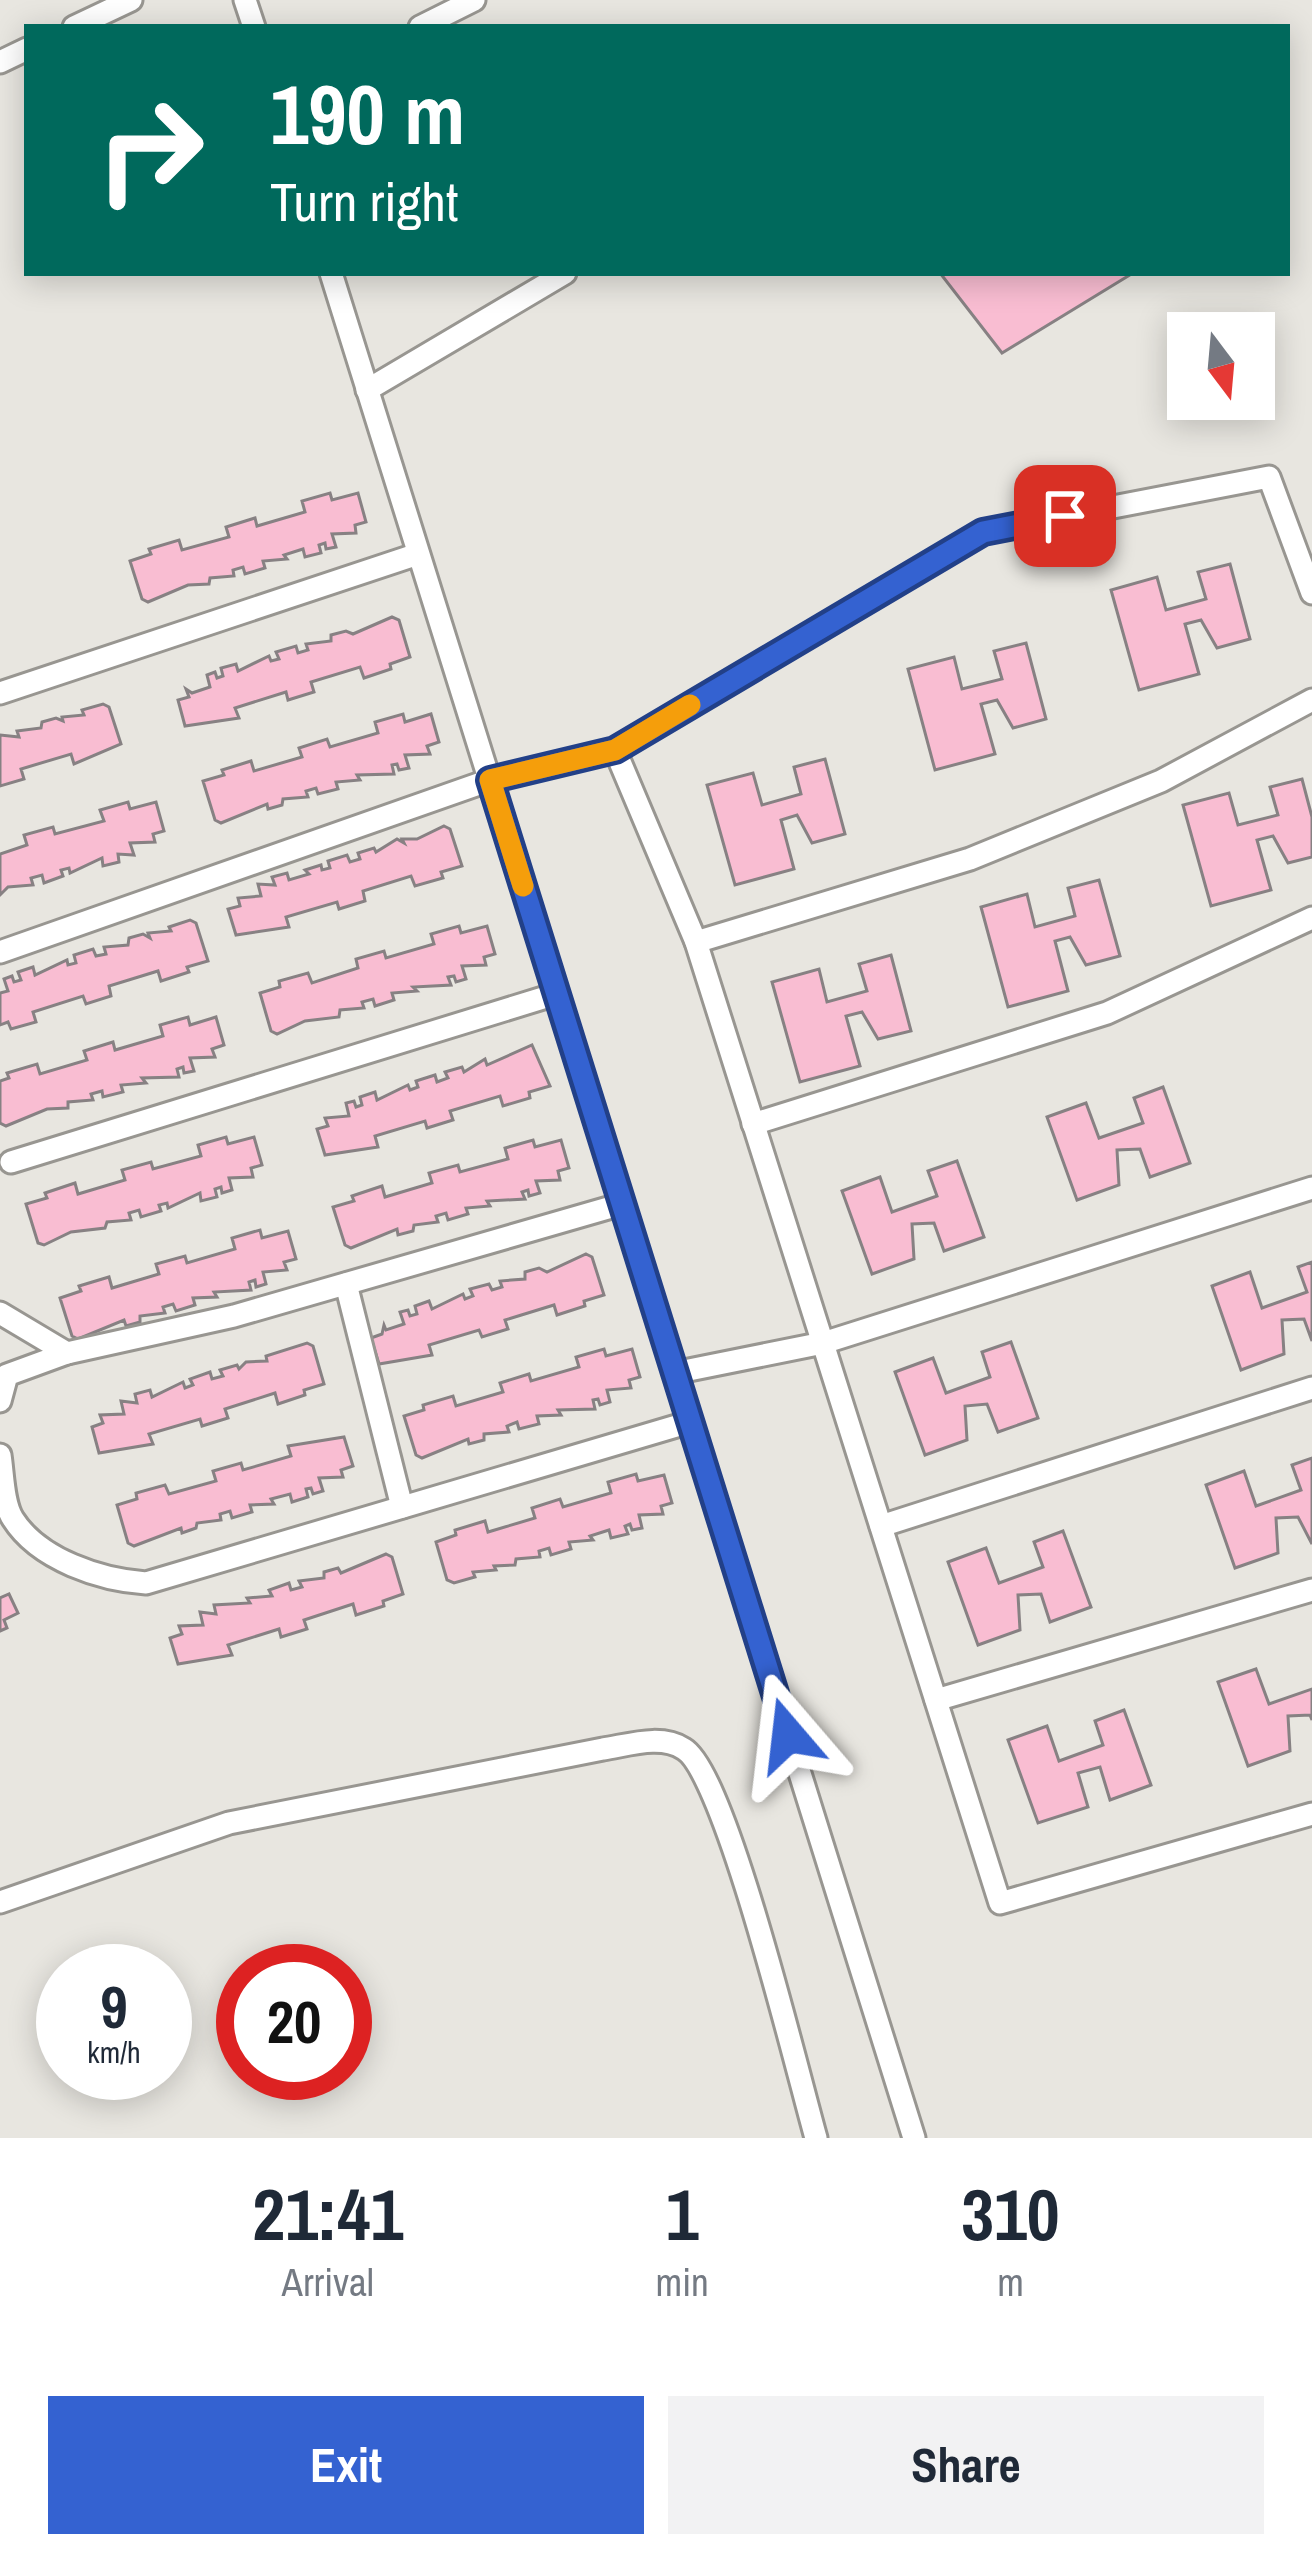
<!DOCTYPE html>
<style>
body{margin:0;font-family:"Archivo Narrow",sans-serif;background:#f2f2f3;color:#1f2937;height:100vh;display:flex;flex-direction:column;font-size:45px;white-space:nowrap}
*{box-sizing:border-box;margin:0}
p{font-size:39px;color:#747a83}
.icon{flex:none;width:66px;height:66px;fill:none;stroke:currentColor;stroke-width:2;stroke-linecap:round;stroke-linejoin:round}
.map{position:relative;height:2138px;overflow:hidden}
.drawer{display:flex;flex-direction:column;background:#fff;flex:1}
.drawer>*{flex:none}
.guide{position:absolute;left:24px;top:24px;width:1266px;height:252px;border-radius:0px;box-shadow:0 6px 30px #0003;background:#00695c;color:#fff;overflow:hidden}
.needle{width:78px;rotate:164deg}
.tools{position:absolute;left:1167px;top:312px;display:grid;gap:24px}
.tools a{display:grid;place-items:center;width:108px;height:108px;border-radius:0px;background:#fff;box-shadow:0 6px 30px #0003;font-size:60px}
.speed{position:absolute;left:36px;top:1944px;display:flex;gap:24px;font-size:60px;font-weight:700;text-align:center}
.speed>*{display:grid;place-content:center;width:156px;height:156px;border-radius:50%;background:#fff;box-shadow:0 6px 30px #0003;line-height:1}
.speed small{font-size:30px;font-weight:400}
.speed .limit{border:18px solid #d22;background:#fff;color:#111}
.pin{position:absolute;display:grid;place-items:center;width:102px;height:102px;color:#fff;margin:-51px;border-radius:24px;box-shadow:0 6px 18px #0006}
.me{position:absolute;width:132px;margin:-66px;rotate:343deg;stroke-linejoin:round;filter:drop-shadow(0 0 9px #0008)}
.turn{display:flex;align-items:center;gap:42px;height:252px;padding:0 48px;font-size:54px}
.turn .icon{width:156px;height:156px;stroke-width:2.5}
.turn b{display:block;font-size:84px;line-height:102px}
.eta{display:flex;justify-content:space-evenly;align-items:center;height:204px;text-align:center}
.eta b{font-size:72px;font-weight:800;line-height:84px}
.action{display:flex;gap:24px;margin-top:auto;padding:24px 48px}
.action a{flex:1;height:138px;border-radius:0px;background:#3462d1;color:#fff;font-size:48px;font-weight:800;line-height:138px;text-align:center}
.action a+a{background:#f2f2f3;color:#1f2937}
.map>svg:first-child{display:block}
.building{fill:#f9bdd2;stroke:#878183;stroke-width:3}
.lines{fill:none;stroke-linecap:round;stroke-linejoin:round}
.service-casing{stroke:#989691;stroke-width:27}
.service{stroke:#fff;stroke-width:21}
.route-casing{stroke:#224088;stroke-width:30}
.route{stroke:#3462d1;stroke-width:21}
.slow{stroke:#f59e0b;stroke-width:21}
</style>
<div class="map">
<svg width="1312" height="2138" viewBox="0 0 1312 2138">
<rect width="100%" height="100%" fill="#e8e6e0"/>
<g class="building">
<path d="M 940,273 L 1133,273 L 1002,353 Z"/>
<path d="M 330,493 L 332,500 L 358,493 L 366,522 L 355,525 L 356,533 L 332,534 L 336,547 L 326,549 L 325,543 L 319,545 L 321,553 L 305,557 L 303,549 L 284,555 L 287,559 L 263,561 L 265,568 L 245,574 L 243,567 L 233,570 L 234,576 L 210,578 L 209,584 L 188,585 L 148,602 L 142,599 L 130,561 L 151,554 L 149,549 L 179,540 L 182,550 L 229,537 L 226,527 L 255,518 L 257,526 L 305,512 L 302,501 Z"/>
<path d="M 1230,564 L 1250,639 L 1217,648 L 1201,620 L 1185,624 L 1199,674 L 1139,690 L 1111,590 L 1157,577 L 1166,610 L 1206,599 L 1198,572 Z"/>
<path d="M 392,617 L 399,620 L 410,657 L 390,664 L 391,669 L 364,678 L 360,667 L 311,682 L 314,692 L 288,700 L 286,692 L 235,708 L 239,718 L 185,726 L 178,700 L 189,697 L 186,689 L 192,693 L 210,687 L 207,675 L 215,672 L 217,678 L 223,676 L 221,668 L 236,664 L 238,671 L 269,656 L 271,661 L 279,659 L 276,652 L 296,646 L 298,653 L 308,650 L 306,644 L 331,641 L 331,635 L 346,631 L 353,634 Z"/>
<path d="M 1026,643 L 1046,719 L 1013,728 L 997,700 L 981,704 L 995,754 L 935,770 L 908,669 L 954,657 L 962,689 L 1002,679 L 994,651 Z"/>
<path d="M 103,704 L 109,707 L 121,744 L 74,764 L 71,754 L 21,769 L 24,779 L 0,786 L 0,735 L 19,737 L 17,731 L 41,728 L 42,722 L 56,718 L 63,721 L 62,717 L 84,715 L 82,710 Z"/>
<path d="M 403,714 L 405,722 L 431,714 L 439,742 L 427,746 L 430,754 L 405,755 L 409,768 L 399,770 L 397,764 L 392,765 L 394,774 L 357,775 L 360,780 L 336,782 L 338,789 L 318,794 L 316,788 L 306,791 L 308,797 L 283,799 L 282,805 L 268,809 L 267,804 L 221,823 L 215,820 L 203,781 L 224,775 L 222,770 L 251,761 L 254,771 L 302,757 L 299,748 L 327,739 L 330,747 L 378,733 L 375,722 Z"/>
<path d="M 825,759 L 845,834 L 812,843 L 797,815 L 781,820 L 794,869 L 735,885 L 707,785 L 753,773 L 762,805 L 801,794 L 794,767 Z"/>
<path d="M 1302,779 L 1312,817 L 1312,857 L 1288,863 L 1273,836 L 1257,840 L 1271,890 L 1211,906 L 1183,805 L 1229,793 L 1238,825 L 1278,815 L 1270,787 Z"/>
<path d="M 128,802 L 130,809 L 156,802 L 164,831 L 153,834 L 155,842 L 130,843 L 134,855 L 118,854 L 119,862 L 103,866 L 102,858 L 70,873 L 69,868 L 61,870 L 63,876 L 44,883 L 42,875 L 31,878 L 33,885 L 8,887 L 0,895 L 0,854 L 27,845 L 24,835 L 53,827 L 55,834 L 104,821 L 100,810 Z"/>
<path d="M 444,826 L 450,829 L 462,866 L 441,872 L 443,878 L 415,886 L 411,876 L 363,891 L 365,901 L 339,909 L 337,902 L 286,917 L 289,927 L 236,935 L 228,909 L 240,906 L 238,898 L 261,896 L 258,884 L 275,885 L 272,877 L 287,873 L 289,880 L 309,874 L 305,870 L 321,865 L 322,870 L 330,868 L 328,861 L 347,855 L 350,862 L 360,859 L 358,853 L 374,848 L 376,852 L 397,839 L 404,843 L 402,839 L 417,839 Z"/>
<path d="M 1099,880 L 1120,956 L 1086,965 L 1070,937 L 1055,941 L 1068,991 L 1008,1007 L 981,907 L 1027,894 L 1035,927 L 1075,916 L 1068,888 Z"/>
<path d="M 190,920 L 196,923 L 208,961 L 187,967 L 189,972 L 161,981 L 158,971 L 109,986 L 111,996 L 86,1004 L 83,996 L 33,1012 L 36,1022 L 11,1029 L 8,1022 L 0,1025 L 0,993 L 8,991 L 4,979 L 12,976 L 14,982 L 21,980 L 18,972 L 33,967 L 35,975 L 67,960 L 68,965 L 76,963 L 74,955 L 93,949 L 96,956 L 106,954 L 104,947 L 128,945 L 129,938 L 143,934 L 150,938 L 148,933 L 171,931 L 169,927 Z"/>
<path d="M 459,926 L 461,933 L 487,926 L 495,954 L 484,957 L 486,965 L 462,966 L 466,979 L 456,982 L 454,976 L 448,977 L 451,985 L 413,987 L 417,991 L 392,993 L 394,1000 L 375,1006 L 373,999 L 362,1002 L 364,1008 L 340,1010 L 339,1017 L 305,1021 L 277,1034 L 271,1031 L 260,993 L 280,987 L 279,981 L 308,973 L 312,983 L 358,968 L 356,959 L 384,951 L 386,958 L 434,944 L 431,934 Z"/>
<path d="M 891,955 L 911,1031 L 878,1039 L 862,1012 L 846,1016 L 860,1066 L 800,1082 L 772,982 L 819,969 L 827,1002 L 867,991 L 859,964 Z"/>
<path d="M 188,1017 L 190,1025 L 216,1017 L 224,1045 L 212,1049 L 215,1057 L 190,1058 L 194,1071 L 184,1073 L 183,1067 L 177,1069 L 179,1077 L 142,1078 L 146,1083 L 121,1085 L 123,1092 L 103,1097 L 102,1091 L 91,1094 L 93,1100 L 68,1102 L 68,1108 L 47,1109 L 6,1126 L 0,1123 L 0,1081 L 9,1078 L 7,1073 L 37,1064 L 40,1074 L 87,1060 L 84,1051 L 113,1042 L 115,1050 L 163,1036 L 160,1025 Z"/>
<path d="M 532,1045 L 550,1086 L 529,1092 L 530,1098 L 503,1106 L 500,1096 L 450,1111 L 453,1120 L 427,1128 L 425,1121 L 375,1136 L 378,1147 L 325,1155 L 317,1129 L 328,1126 L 325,1118 L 349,1116 L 346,1103 L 354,1101 L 356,1107 L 362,1105 L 360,1097 L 375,1092 L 377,1100 L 408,1085 L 410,1090 L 418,1087 L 416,1081 L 435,1075 L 437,1082 L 448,1078 L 445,1072 L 462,1067 L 464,1072 L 485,1059 L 487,1065 Z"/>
<path d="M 1163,1087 L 1190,1163 L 1150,1177 L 1140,1149 L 1117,1150 L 1119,1185 L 1077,1200 L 1047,1117 L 1086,1103 L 1099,1138 L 1143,1123 L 1134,1098 Z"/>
<path d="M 226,1137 L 228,1144 L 254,1137 L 262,1165 L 251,1168 L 253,1177 L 229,1178 L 232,1190 L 222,1193 L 221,1187 L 215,1189 L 217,1197 L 201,1201 L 200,1193 L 168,1208 L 167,1203 L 159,1205 L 161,1211 L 141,1217 L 139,1210 L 129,1213 L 131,1220 L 107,1222 L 105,1228 L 71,1232 L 44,1245 L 38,1243 L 26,1204 L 47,1198 L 45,1193 L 75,1183 L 78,1194 L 125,1180 L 122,1170 L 151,1162 L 153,1169 L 201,1156 L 198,1145 Z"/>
<path d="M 533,1140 L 535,1147 L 561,1140 L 569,1168 L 558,1171 L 560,1180 L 536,1181 L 540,1193 L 529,1196 L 528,1190 L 522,1192 L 525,1199 L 487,1201 L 490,1206 L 466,1208 L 468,1214 L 448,1220 L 446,1213 L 436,1216 L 438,1222 L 414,1225 L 413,1231 L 398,1235 L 397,1229 L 351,1248 L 345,1245 L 333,1207 L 354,1201 L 352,1196 L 382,1186 L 385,1197 L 432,1183 L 429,1173 L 458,1165 L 460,1172 L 508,1159 L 505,1148 Z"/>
<path d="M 957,1161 L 984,1237 L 944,1251 L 934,1223 L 912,1224 L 914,1259 L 872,1274 L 842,1191 L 880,1177 L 892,1212 L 937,1196 L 928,1171 Z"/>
<path d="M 260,1230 L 262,1238 L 288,1231 L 296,1259 L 284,1262 L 287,1270 L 263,1272 L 266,1284 L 256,1287 L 255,1280 L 249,1282 L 251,1290 L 214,1292 L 217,1297 L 193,1298 L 195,1305 L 176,1311 L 173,1304 L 163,1307 L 165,1313 L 140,1316 L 140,1322 L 126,1326 L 124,1320 L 78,1339 L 72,1336 L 60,1298 L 81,1291 L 79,1286 L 109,1277 L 112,1288 L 159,1274 L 156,1264 L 185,1256 L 187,1263 L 235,1249 L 232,1238 Z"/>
<path d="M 586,1254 L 592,1257 L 604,1295 L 584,1301 L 585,1306 L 557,1315 L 554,1305 L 505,1320 L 508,1329 L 482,1337 L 479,1330 L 429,1345 L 432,1355 L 379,1364 L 371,1338 L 382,1334 L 384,1325 L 386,1330 L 404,1324 L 400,1312 L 408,1310 L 410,1316 L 417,1314 L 415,1306 L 429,1301 L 432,1309 L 463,1294 L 465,1299 L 473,1296 L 470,1289 L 489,1284 L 492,1290 L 502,1287 L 500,1281 L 525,1279 L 525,1272 L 539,1268 L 547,1272 Z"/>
<path d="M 1312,1262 L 1312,1341 L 1304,1319 L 1282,1320 L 1284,1354 L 1241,1370 L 1212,1286 L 1250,1272 L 1262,1308 L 1307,1292 L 1298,1267 Z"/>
<path d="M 1011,1342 L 1038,1418 L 998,1432 L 987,1404 L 965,1406 L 967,1440 L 925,1455 L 895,1372 L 933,1358 L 946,1393 L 990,1377 L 982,1352 Z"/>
<path d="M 307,1343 L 313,1346 L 324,1384 L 304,1390 L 305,1395 L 278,1404 L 275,1393 L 225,1409 L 228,1418 L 202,1426 L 200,1419 L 149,1434 L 153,1444 L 99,1453 L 92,1427 L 103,1423 L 100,1415 L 124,1414 L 121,1401 L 137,1403 L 135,1394 L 150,1390 L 152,1397 L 183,1382 L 185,1388 L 193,1385 L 190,1379 L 210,1372 L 212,1379 L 223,1376 L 220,1370 L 237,1365 L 239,1369 L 246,1362 L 267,1361 L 266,1356 Z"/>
<path d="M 604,1349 L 606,1356 L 632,1349 L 640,1377 L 629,1380 L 631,1388 L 607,1390 L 610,1402 L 600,1405 L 598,1399 L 593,1400 L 595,1409 L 558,1410 L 561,1415 L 537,1416 L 539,1424 L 519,1429 L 517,1422 L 507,1426 L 509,1432 L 484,1434 L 484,1440 L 469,1444 L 468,1439 L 422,1458 L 416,1455 L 404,1416 L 424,1410 L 423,1405 L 453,1396 L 456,1406 L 503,1392 L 500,1383 L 529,1374 L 531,1381 L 579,1367 L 576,1357 Z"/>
<path d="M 344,1437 L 353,1466 L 341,1470 L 343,1477 L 319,1478 L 323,1491 L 313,1494 L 311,1488 L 306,1489 L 308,1497 L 292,1502 L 290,1494 L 271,1499 L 274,1504 L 250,1505 L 252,1512 L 232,1518 L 230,1511 L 220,1514 L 221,1520 L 197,1523 L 196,1528 L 182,1533 L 181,1528 L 134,1546 L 128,1543 L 117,1505 L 137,1499 L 136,1493 L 165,1485 L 169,1494 L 216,1481 L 213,1471 L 241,1463 L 243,1470 L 291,1456 L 288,1446 Z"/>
<path d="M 1312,1458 L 1312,1544 L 1298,1517 L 1276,1518 L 1278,1553 L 1235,1568 L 1206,1485 L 1244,1471 L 1256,1506 L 1301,1490 L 1292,1465 Z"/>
<path d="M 636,1474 L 638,1481 L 664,1475 L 672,1503 L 661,1506 L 663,1514 L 639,1515 L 642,1528 L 632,1530 L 630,1524 L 625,1526 L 628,1534 L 611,1538 L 609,1530 L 590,1536 L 593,1540 L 569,1542 L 571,1549 L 551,1555 L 549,1548 L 539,1551 L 540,1557 L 516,1559 L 515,1565 L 494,1566 L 496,1570 L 473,1572 L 475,1577 L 454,1583 L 447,1580 L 436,1542 L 456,1535 L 455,1530 L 485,1521 L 488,1532 L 535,1518 L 532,1508 L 560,1499 L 563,1507 L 611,1493 L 608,1482 Z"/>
<path d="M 1063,1531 L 1091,1607 L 1050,1622 L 1041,1594 L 1018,1595 L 1020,1630 L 978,1645 L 948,1562 L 986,1548 L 999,1583 L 1043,1567 L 1034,1542 Z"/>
<path d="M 386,1554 L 392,1557 L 403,1594 L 383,1601 L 384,1606 L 356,1615 L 353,1604 L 304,1620 L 307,1629 L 281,1637 L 279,1629 L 228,1645 L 232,1655 L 178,1664 L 170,1638 L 182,1634 L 179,1626 L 203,1625 L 200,1612 L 216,1614 L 214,1605 L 250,1603 L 247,1598 L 272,1596 L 269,1590 L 289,1583 L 291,1590 L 302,1587 L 299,1581 L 324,1578 L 324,1572 L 338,1568 L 341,1573 Z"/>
<path d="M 9,1594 L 18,1613 L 4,1620 L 7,1628 L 0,1631 L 0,1598 Z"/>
<path d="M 1256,1669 L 1269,1704 L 1312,1689 L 1312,1720 L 1310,1715 L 1288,1716 L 1290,1751 L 1248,1766 L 1218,1682 Z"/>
<path d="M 1124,1710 L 1151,1785 L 1110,1800 L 1100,1767 L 1078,1773 L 1088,1807 L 1038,1823 L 1008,1740 L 1047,1726 L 1059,1761 L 1103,1745 L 1095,1721 Z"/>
</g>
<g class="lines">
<g class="service-casing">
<g id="service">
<path d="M 245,0 L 254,27"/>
<path d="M 74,27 L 131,0"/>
<path d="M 420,27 L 474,0"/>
<path d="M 0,62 L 27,49"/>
<path d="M 331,273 L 914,2138"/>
<path d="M 367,390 L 565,273"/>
<path d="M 0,693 L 418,554"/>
<path d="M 615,750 L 696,942 L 1000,1903 L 1312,1814"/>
<path d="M 696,942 L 970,859 L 1161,781 L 1312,700"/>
<path d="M 0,952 L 490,780 L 615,750 L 983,532 L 1269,477 L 1312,593"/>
<path d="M 753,1124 L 1107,1013 L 1312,918"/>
<path d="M 11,1162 L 556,994"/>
<path d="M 346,1284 L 402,1507"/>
<path d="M 0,1313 L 67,1353"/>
<path d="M 674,1373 L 823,1343 L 1312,1188"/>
<path d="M 0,1401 L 7,1375 L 67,1353 L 234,1316 L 622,1204"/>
<path d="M 0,1455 C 3,1474 3,1504 13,1519 C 39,1560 101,1580 146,1583 L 690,1422"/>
<path d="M 881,1526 L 1312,1388"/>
<path d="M 936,1700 L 1312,1590"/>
<path d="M 0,1902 L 229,1823 L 603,1749 C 629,1745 661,1734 684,1749 C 726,1774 798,2075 816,2138"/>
</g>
</g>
<use href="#service" class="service"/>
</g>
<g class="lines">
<g class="route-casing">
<path id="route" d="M 788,1735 L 490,780 L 615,750 L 983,532 L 1065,516"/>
</g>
<use href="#route" class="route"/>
<path class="slow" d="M 523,886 L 490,780 L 615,750 L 690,705"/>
</g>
</svg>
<div class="tools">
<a><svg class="needle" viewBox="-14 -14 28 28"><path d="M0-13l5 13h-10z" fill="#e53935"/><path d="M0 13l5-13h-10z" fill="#747a83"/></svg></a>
</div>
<div class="speed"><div>9<small>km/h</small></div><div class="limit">20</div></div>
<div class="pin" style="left:1065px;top:516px;background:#d93025"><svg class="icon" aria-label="arrive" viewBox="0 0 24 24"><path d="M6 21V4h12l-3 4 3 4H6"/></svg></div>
<svg class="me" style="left:788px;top:1735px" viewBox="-20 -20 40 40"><path d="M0-17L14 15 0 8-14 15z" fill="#3462d1" stroke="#fff" stroke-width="4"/></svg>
<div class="guide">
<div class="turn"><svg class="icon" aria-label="right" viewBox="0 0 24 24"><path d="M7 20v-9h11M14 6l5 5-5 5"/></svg><div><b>190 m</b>Turn right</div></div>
</div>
</div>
<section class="drawer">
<div class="eta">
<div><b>21:41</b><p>Arrival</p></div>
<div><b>1</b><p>min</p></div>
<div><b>310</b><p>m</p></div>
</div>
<div class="action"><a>Exit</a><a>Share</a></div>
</section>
